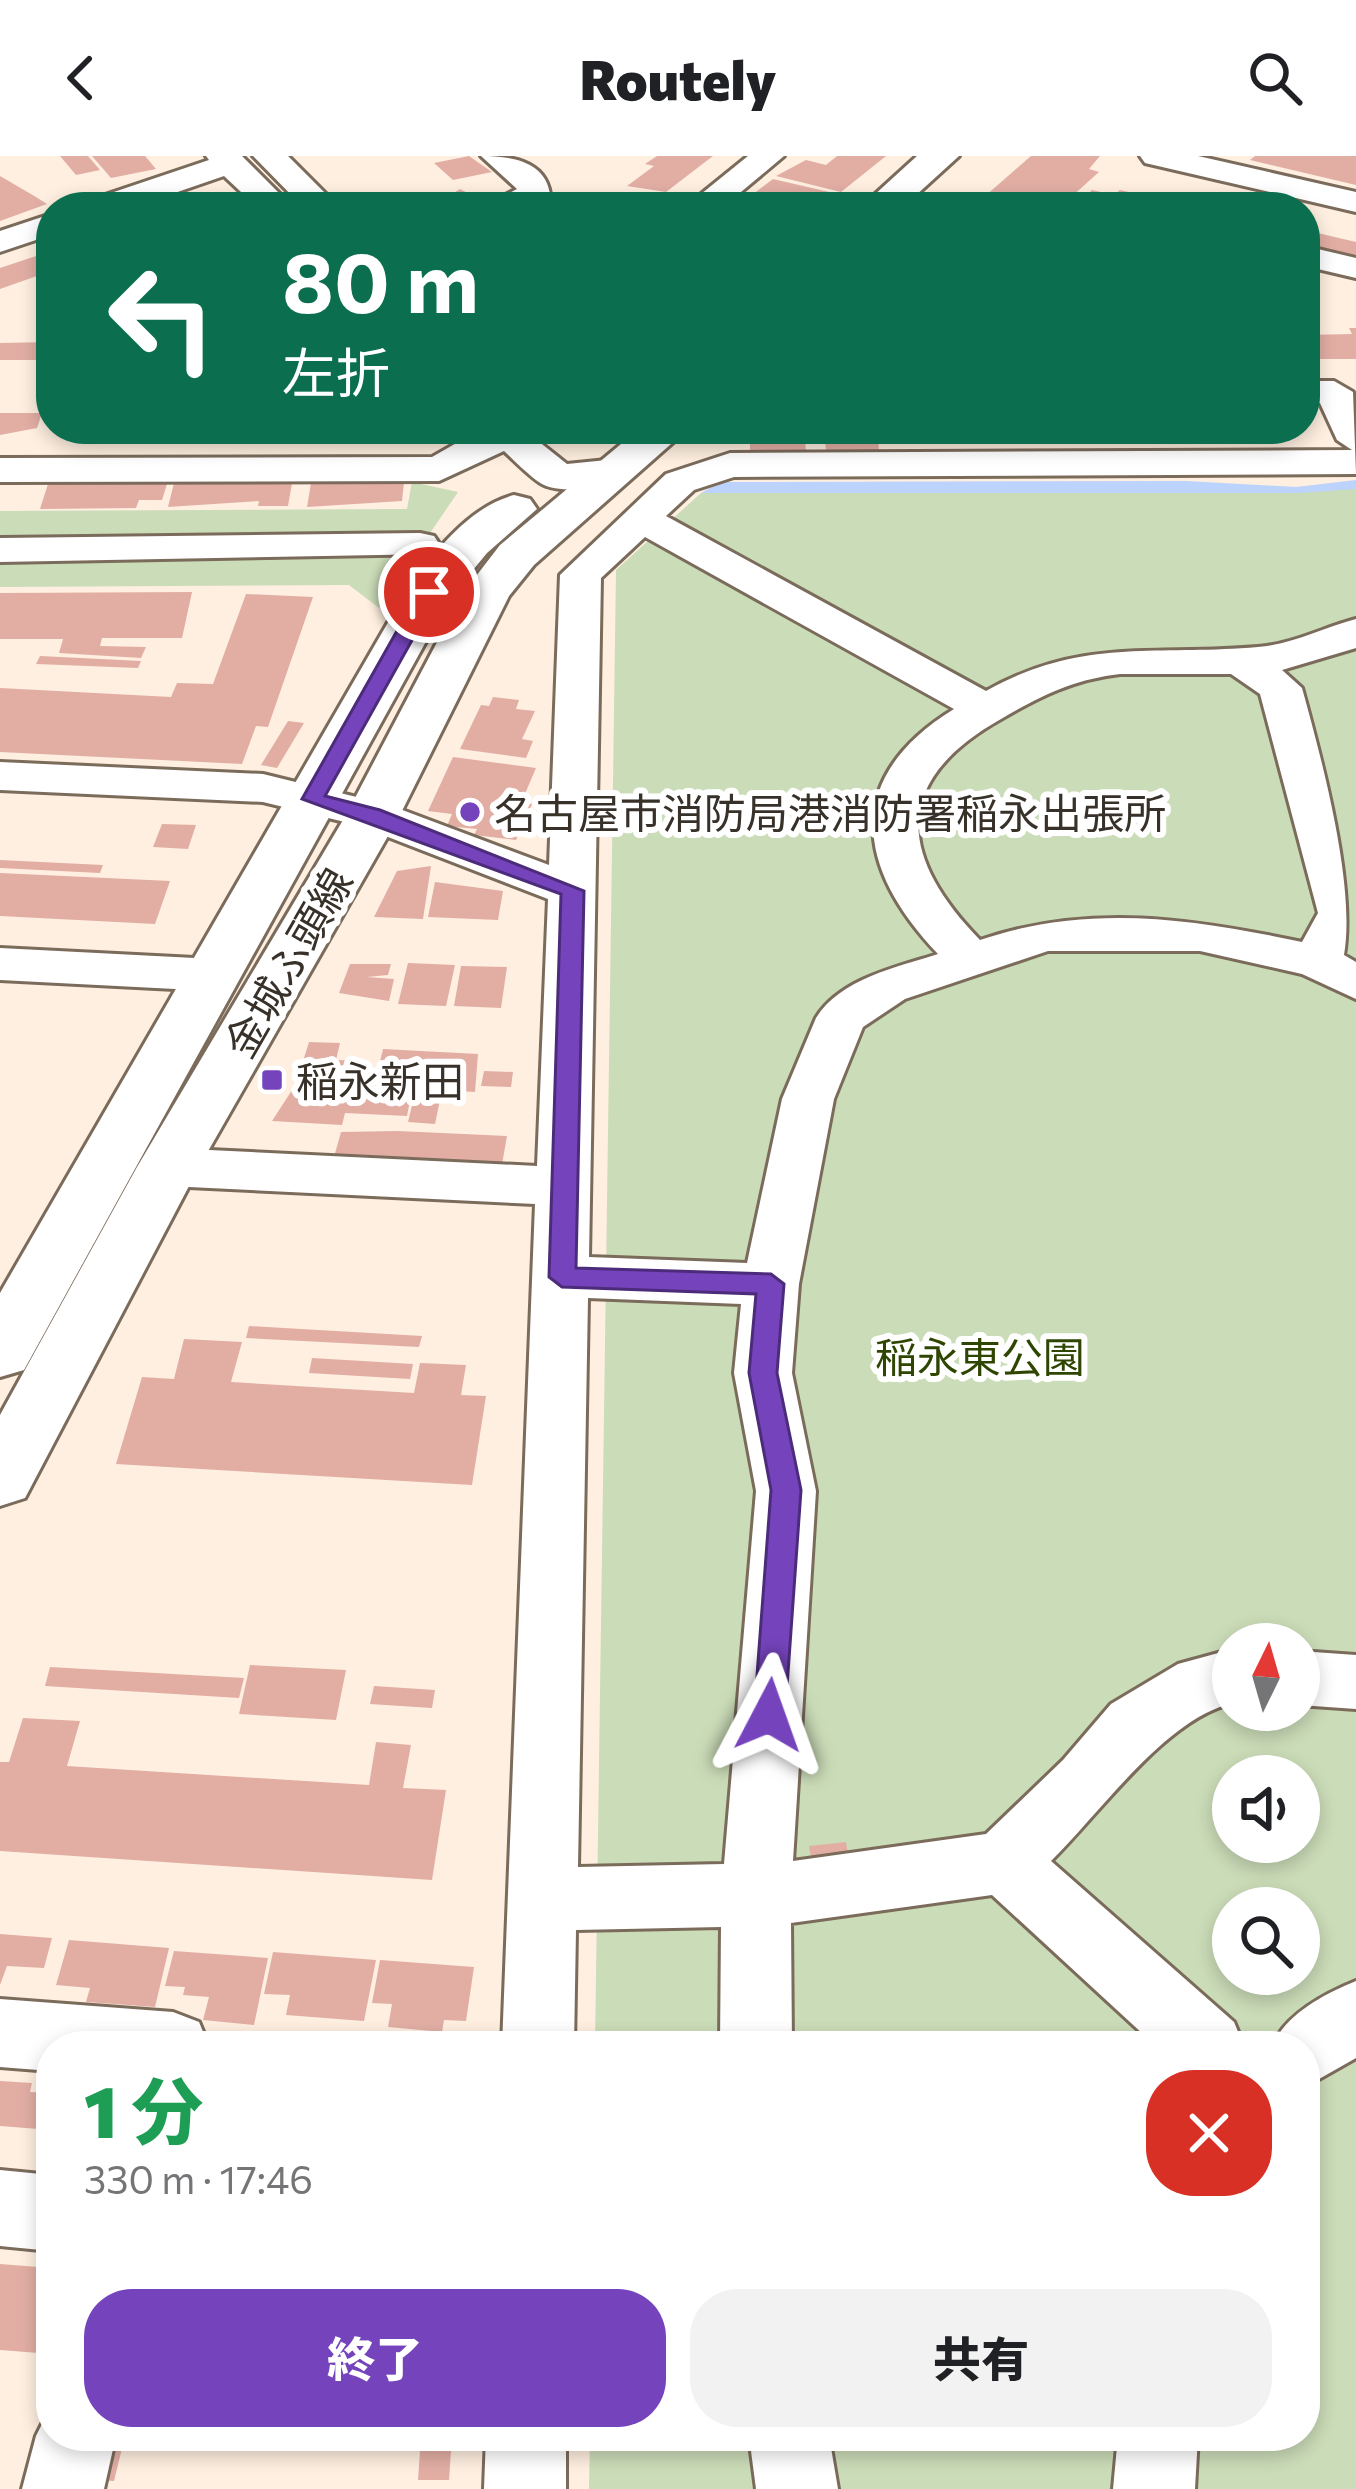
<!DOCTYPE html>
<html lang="ja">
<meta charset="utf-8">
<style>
body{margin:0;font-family:Commissioner,"Noto Sans JP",sans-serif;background:#f2f2f2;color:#202124;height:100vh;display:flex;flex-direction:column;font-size:45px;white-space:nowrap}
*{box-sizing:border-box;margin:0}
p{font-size:39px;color:#757577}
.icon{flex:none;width:66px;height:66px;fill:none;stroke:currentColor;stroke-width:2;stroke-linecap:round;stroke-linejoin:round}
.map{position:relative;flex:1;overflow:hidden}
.sheet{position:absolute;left:36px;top:1875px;width:1284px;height:420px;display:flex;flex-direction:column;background:#fff;border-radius:48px;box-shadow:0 6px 18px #0003}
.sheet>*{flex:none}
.banner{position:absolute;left:36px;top:36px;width:1284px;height:252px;border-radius:48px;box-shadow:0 6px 18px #0003;background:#0b6e4f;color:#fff;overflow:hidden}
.needle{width:78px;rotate:5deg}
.fabs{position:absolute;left:1212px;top:1467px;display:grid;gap:24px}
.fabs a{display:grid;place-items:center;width:108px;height:108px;border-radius:50%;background:#fff;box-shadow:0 6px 18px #0003;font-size:60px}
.pin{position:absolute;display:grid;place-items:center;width:102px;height:102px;color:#fff;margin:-51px;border:6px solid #fff;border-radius:50%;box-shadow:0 3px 12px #0007}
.me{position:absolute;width:132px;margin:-66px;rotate:4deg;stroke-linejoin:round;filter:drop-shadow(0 0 9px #0008)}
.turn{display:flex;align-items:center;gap:42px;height:252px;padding:0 48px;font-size:54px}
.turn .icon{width:156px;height:156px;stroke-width:2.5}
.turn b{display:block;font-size:84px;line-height:102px}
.round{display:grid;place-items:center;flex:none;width:126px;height:126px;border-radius:48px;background:#f2f2f2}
.headline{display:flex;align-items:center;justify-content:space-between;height:204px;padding:0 48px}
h1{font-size:72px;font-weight:800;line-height:90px;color:#1e9e55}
.cta{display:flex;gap:24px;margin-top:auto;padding:24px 48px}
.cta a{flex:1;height:138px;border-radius:48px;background:#7544bc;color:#fff;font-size:48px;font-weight:800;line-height:138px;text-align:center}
.cta a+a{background:#f2f2f2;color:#202124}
header{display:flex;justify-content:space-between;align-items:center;height:156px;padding:0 48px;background:#fff;font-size:54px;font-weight:800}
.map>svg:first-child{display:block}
.green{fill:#cbdcb8;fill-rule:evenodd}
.water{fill:#bcd3fd}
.building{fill:#e2aea4}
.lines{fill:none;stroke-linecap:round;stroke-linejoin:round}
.minor-casing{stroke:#7b6b5b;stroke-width:6}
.major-casing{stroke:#7b6b5b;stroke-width:6}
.minor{fill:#fff;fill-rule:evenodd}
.major{fill:#fff;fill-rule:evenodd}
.route{fill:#7544bc;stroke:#4c2c7a;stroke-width:3}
.poi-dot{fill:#7544bc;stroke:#fff;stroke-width:4.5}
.labels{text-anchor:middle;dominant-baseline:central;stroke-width:12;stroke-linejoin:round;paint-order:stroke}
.poi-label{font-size:42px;fill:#37312a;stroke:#fff;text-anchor:start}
.street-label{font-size:42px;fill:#37312a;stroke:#fff}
.park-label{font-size:42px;fill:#2f4602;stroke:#fff}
</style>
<header><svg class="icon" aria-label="back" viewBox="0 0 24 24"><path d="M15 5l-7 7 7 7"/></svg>Routely<svg class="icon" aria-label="search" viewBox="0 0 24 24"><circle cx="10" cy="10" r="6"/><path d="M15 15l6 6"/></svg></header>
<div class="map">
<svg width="1356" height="2333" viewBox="0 0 1356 2333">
<rect width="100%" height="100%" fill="#feefe0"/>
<g class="green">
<path d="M 412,326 L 458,336 L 379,452 L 349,429 L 0,431 L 0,355 L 407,353 Z"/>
<path d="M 1356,333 L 1356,2333 L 589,2333 L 590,2280 L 1305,2280 L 1305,1890 L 595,1890 L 616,414 L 701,337 ZM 1233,1488 L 1299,1488 L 1299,1554 L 1233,1554 ZM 1233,1620 L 1299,1620 L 1299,1686 L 1233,1686 ZM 1233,1752 L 1299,1752 L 1299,1818 L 1233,1818 Z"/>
</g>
<path class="water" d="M 1356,324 L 1356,333 L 1298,337 L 701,337 L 720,326 L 1187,325 L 1296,331 Z"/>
<g class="building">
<path d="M 60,0 L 88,0 L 100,14 L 76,19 Z"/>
<path d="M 92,0 L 145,0 L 156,13 L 111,22 Z"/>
<path d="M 469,0 L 492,16 L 453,24 L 434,7 Z"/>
<path d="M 657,0 L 713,0 L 666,36 L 627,30 L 654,10 L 645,8 Z"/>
<path d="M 837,0 L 886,0 L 841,36 L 776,20 L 806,4 L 826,9 Z"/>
<path d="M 1031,0 L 1100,0 L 1089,13 L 1099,16 L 1060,51 L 976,48 Z"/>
<path d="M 1255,0 L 1356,0 L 1356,29 L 1250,4 Z"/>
<path d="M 0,20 L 36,41 L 47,48 L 0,65 Z"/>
<path d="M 773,23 L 855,42 L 844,51 L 726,47 L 737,39 L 748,42 Z"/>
<path d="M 460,33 L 491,49 L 419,50 L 452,38 Z"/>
<path d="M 1092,34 L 1114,39 L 1120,34 L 1167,45 L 1160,51 L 1080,45 Z"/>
<path d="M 1305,74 L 1356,86 L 1356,102 L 1305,91 Z"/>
<path d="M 51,95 L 51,115 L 0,133 L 0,112 Z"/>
<path d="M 1349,172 L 1356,172 L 1356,203 L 1305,203 L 1305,179 L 1352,178 Z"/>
<path d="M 51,186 L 51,204 L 0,204 L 0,187 Z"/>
<path d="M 0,257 L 42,257 L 37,272 L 0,279 Z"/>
<path d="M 96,273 L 400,273 L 94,279 Z"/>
<path d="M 805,273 L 824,273 L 824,280 L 878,280 L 879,295 L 826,295 L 825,285 L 805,285 L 806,295 L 750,294 L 750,279 L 805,279 Z"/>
<path d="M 971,274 L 1008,274 L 1020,277 L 1021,284 L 973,288 Z"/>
<path d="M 404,326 L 402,345 L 307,351 L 311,327 Z"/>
<path d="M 174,327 L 292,327 L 288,350 L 258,350 L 259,345 L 168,351 Z"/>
<path d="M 48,328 L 167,328 L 162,344 L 139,344 L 136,352 L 40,353 Z"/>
<path d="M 192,436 L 182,482 L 102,482 L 100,490 L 146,491 L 141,502 L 59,497 L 63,483 L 0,483 L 0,437 Z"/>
<path d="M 246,438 L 313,441 L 268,571 L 256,570 L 242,608 L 0,596 L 0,532 L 171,541 L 177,527 L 213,528 Z"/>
<path d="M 40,500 L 141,505 L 138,512 L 36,508 Z"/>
<path d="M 493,541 L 519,544 L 516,553 L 535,555 L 522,583 L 533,585 L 526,602 L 460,593 L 481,549 L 489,550 Z"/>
<path d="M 288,565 L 304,567 L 277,612 L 261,609 Z"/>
<path d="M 453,601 L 536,612 L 521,647 L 532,648 L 516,684 L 474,679 L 477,673 L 447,670 L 452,658 L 428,655 Z"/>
<path d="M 162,668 L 196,669 L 188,693 L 153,691 Z"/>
<path d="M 0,704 L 103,709 L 100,717 L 0,712 Z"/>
<path d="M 431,710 L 423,763 L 374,761 L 397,715 Z"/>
<path d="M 0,717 L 170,725 L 155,768 L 0,760 Z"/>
<path d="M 435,726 L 503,735 L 498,764 L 428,761 Z"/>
<path d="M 408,807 L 455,809 L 446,850 L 398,848 Z"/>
<path d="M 350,808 L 391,808 L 388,819 L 367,821 L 394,823 L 389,845 L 339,837 Z"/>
<path d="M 461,810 L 507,811 L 501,852 L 454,850 Z"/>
<path d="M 309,886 L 340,887 L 336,904 L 366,905 L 360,932 L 412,934 L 407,960 L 345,957 L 342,969 L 272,965 L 296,928 Z"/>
<path d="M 383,893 L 478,898 L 475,936 L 442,934 L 435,968 L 408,966 L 418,925 L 387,924 L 388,918 L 377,918 Z"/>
<path d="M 484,915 L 513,916 L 511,931 L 481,930 Z"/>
<path d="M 341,976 L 398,975 L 507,980 L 501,1014 L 334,1001 Z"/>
<path d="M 249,1170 L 422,1180 L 419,1191 L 246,1182 Z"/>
<path d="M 184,1183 L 242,1186 L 231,1226 L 414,1237 L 420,1207 L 466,1209 L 461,1239 L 486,1240 L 472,1329 L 116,1308 L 142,1221 L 174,1223 Z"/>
<path d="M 312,1202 L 413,1208 L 410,1223 L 309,1217 Z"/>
<path d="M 250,1509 L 346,1514 L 336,1564 L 239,1558 Z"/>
<path d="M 50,1511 L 244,1522 L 239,1542 L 45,1530 Z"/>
<path d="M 374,1530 L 435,1534 L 432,1552 L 370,1548 Z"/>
<path d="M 23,1562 L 80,1565 L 67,1610 L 369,1629 L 376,1586 L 411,1589 L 403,1632 L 446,1634 L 432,1724 L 0,1695 L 0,1606 L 9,1606 Z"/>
<path d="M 846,1686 L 849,1704 L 812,1707 L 809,1690 Z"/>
<path d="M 0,1778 L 52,1782 L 44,1812 L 7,1810 L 0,1829 Z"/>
<path d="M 69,1784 L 169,1792 L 155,1851 L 86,1846 L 90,1832 L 56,1829 Z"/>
<path d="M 174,1795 L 268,1802 L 254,1869 L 203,1864 L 209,1841 L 183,1839 L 185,1831 L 165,1830 Z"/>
<path d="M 273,1796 L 376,1804 L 364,1865 L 286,1859 L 290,1839 L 264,1838 Z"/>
<path d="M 380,1804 L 474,1811 L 466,1865 L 444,1864 L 442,1876 L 388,1871 L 392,1848 L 372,1847 Z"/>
<path d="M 0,1925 L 32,1927 L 30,1936 L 51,1937 L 51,1974 L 0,1970 Z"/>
<path d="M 0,2108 L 51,2112 L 51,2198 L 0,2194 Z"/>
<path d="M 106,2280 L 125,2280 L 114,2325 L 97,2324 Z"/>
<path d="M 421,2280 L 452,2280 L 449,2324 L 418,2324 Z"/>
</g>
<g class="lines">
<g class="minor-casing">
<g id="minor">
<path d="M 206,0 L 242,0 L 293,51 L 257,51 L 224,20 L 134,51 L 85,51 L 90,44 L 209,4 Z"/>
<path d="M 253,0 L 288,0 L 339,51 L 303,51 Z"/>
<path d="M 481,0 C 509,0 545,4 550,38 L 530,51 L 482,51 L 517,33 Z"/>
<path d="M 748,0 L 784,0 L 723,51 L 685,51 Z"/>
<path d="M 1140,0 L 1198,0 L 1356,36 L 1356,56 L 1145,7 Z"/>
<path d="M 51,58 L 51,79 L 0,96 L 0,75 Z"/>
<path d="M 1305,90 L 1356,102 L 1356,122 L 1305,110 Z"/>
<path d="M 1305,225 L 1334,225 L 1353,236 L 1356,318 L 734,321 L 694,334 L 666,360 L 986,535 C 1082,481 1155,500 1258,491 C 1294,488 1322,472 1356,463 L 1356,492 L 1282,514 L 1302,532 C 1322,604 1356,731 1344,799 L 1356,806 L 1356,843 L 1302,818 L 1200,795 L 1048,795 L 905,843 L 863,871 L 834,943 L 799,1128 L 792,1217 L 816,1335 L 793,1705 L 986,1678 L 1063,1604 L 1111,1548 L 1178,1508 L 1233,1493 L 1233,1547 C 1166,1562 1101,1656 1051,1705 L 1234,1866 L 1244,1890 L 1156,1890 L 992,1739 L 791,1767 L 792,1890 L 720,1890 L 721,1771 L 576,1774 L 574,1890 L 502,1890 L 535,1048 L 168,1030 L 149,1024 L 141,1011 L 149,998 L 168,992 L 537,1010 L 548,743 L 357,669 L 263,646 L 0,634 L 0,606 L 263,618 L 389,649 L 549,709 L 560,419 L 666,318 L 730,297 L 1352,294 L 1337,284 L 1320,247 L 1305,247 ZM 645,381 L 954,553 C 842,622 856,712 938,798 C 897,811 840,823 816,862 L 782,943 L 747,1107 L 589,1101 L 601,422 ZM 1120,518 L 1231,518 L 1260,538 L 1318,757 L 1302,786 C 1193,763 1089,747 980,784 C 898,700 891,625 1001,563 C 1040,540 1075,523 1120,518 ZM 588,1142 L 741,1148 L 734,1217 L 756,1335 L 724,1708 L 578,1711 Z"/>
<path d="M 481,273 L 523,273 L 567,308 L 617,303 L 636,315 C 624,333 561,339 542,328 C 529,320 516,306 504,295 L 439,325 L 0,326 L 0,302 L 432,301 Z"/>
<path d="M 420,377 L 434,380 L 440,389 L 434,398 L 0,406 L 0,382 Z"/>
<path d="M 0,792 L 214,803 L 232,808 L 239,819 L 232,830 L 214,835 L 0,824 Z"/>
<path d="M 1299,1495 L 1356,1499 L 1356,1553 L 1299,1549 Z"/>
<path d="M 1356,1825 L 1356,1902 L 1305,1931 L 1305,1890 L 1272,1890 C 1286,1858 1324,1838 1356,1825 Z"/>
<path d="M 0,1843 L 173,1856 L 199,1866 L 209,1890 L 51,1890 L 51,1915 L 0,1911 Z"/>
<path d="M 0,2014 L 51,2019 L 51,2095 L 0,2090 Z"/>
<path d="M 51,2250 L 51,2280 L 116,2280 L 104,2333 L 22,2333 L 36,2280 Z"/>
<path d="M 486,2280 L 566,2280 L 566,2333 L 484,2333 Z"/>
<path d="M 749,2280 L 829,2280 L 838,2333 L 756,2333 Z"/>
<path d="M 1118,2280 L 1198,2280 L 1195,2333 L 1113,2333 Z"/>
</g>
</g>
<g class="major-casing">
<g id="major">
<path d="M 917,0 L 959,0 L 903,51 L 861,51 Z"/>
<path d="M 639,273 L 688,273 L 534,409 L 509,440 L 400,659 L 199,1011 L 25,1342 L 0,1350 L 0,1259 L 137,1011 L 346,659 L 463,437 L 500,389 Z"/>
<path d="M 514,339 L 530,343 L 537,353 L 487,397 L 450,442 L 24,1214 L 0,1221 L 0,1137 L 405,437 C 431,400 468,351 514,339 Z"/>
</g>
</g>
<use href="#minor" class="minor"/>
<use href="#major" class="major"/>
</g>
<path class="route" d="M 429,431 L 439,436 L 325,640 L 380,654 L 584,735 L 576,1112 L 771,1118 L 784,1128 L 777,1217 L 801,1334 L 785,1559 L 780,1569 L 758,1569 L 754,1559 L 771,1334 L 749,1217 L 756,1138 L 562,1131 L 549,1121 L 561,738 L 302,643 L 419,436 Z"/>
<g class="poi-dot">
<circle cx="470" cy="656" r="12"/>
<rect x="260" y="912" width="24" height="24" rx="6"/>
</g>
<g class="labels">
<g class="poi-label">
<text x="494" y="656">名古屋市消防局港消防署稲永出張所</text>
<text x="296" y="924">稲永新田</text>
</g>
<g class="street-label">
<text transform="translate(287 806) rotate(-60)">金城ふ頭線</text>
</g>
<g class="park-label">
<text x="980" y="1200">稲永東公園</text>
</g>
</g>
</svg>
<div class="fabs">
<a><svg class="needle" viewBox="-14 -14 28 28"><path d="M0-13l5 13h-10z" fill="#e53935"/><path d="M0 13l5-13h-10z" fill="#757577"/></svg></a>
<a><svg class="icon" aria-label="sound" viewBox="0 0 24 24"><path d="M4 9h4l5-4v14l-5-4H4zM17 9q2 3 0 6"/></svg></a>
<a><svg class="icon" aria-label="search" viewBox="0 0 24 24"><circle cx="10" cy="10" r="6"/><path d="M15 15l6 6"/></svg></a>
</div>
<div class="pin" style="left:429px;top:436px;background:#d93025"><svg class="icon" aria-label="arrive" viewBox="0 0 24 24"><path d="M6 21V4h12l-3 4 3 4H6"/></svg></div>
<svg class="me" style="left:769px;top:1559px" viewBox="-20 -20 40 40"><path d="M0-17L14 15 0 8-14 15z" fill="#7544bc" stroke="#fff" stroke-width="4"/></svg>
<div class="banner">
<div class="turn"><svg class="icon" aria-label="left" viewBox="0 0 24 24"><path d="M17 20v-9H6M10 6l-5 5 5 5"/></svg><div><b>80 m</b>左折</div></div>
</div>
<section class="sheet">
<div class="headline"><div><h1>1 分</h1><p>330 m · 17:46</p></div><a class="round" style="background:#d93025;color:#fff"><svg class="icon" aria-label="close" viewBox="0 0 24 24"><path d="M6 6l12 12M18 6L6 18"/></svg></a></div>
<div class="cta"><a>終了</a><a>共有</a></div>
</section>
</div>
